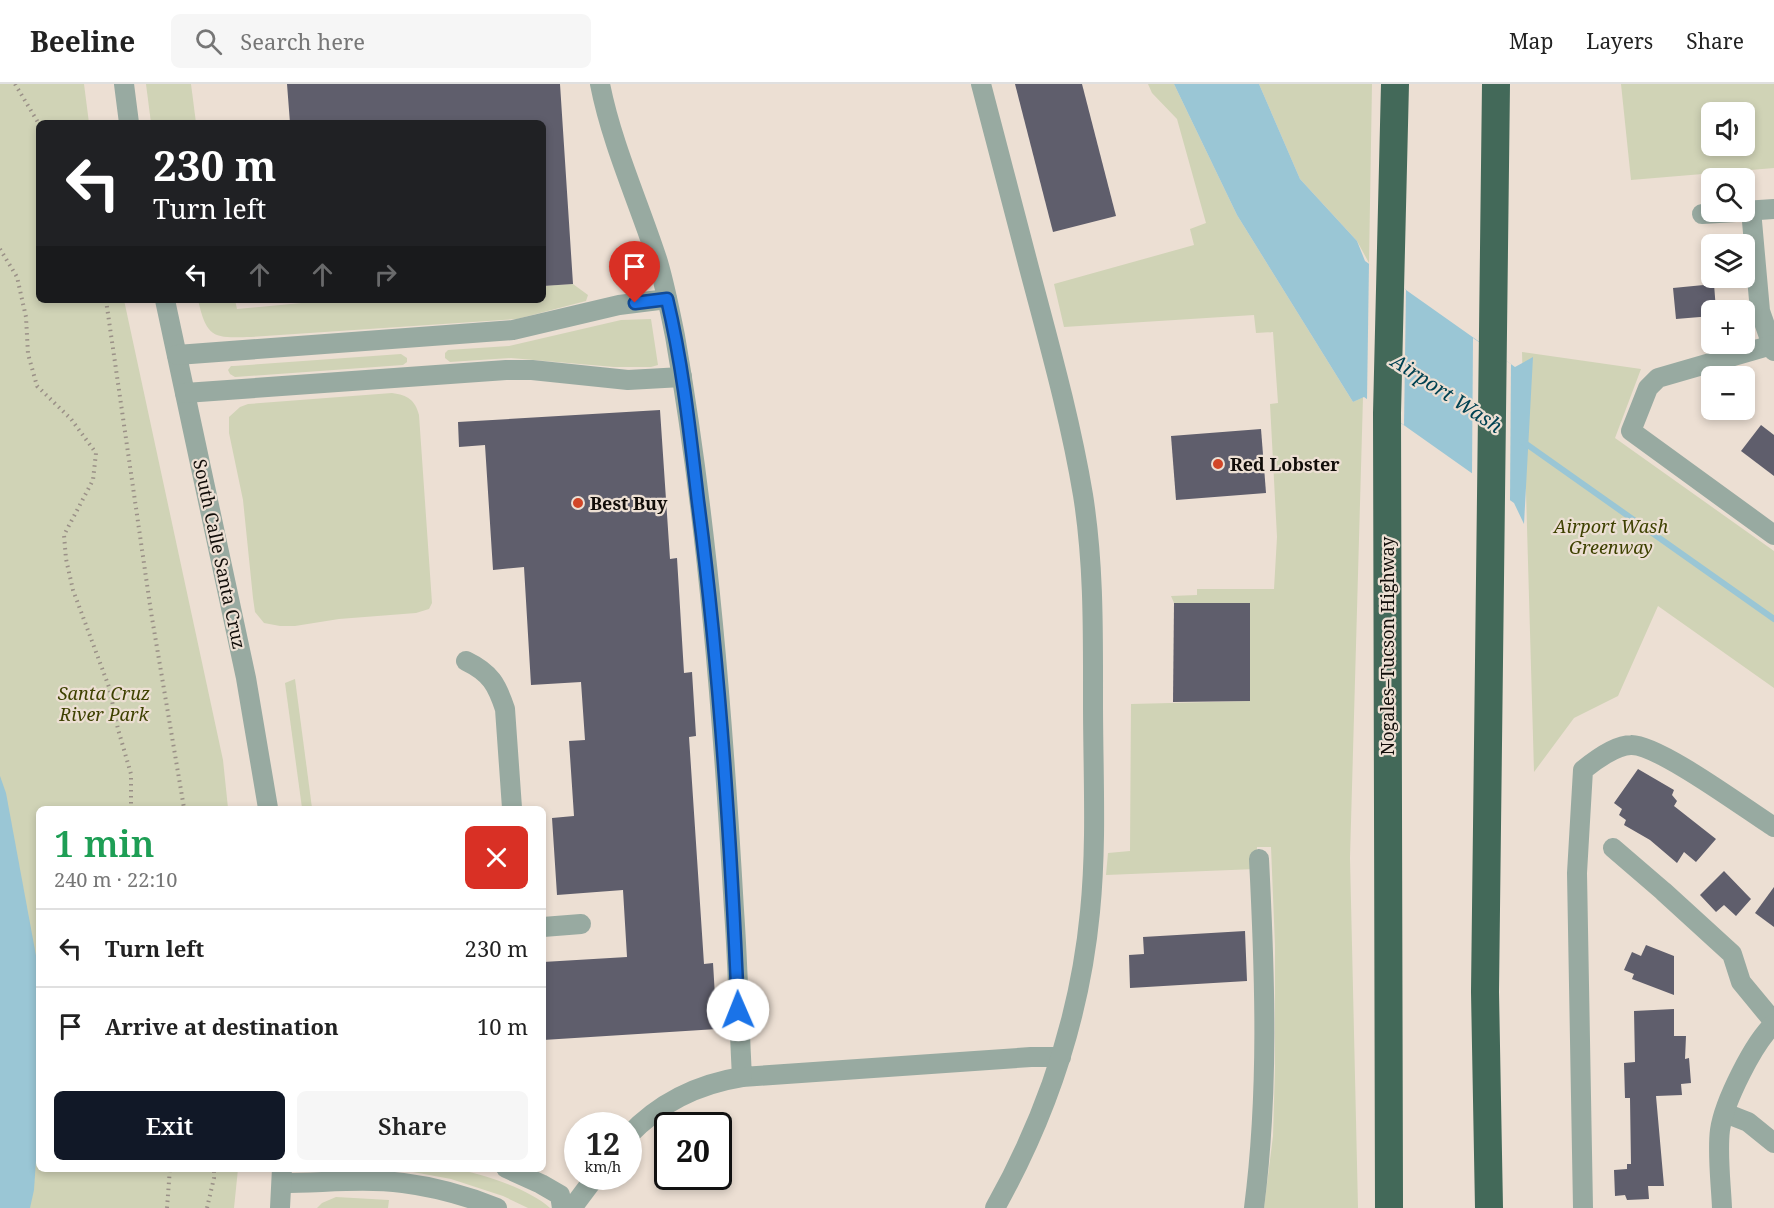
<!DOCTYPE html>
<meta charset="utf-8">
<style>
body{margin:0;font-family:"Noto Serif",serif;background:#f6f6f6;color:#222;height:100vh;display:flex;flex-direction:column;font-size:22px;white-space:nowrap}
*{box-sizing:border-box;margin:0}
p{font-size:20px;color:#767676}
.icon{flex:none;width:33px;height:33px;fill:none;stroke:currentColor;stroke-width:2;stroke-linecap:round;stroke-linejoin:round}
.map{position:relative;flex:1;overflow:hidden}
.drawer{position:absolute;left:36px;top:722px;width:510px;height:366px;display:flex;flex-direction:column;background:#fff;border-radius:9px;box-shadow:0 3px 9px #0003}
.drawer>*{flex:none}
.hud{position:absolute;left:36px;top:36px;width:510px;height:183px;border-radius:9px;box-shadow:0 3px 9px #0003;background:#202124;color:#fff;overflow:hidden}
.tools{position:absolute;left:1701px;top:18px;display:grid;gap:12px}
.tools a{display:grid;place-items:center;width:54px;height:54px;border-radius:9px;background:#fff;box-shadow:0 3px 9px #0003;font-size:30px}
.speed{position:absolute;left:564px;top:1028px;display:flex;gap:12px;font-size:30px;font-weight:700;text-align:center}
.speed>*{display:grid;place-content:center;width:78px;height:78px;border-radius:50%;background:#fff;box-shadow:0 3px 9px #0003;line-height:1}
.speed small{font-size:15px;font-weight:400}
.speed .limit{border:3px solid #111;border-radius:9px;background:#fff;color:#111}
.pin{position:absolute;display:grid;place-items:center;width:51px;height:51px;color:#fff;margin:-62px -26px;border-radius:50% 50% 50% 0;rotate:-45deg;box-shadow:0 0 6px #0007}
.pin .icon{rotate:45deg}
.me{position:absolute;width:66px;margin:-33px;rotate:359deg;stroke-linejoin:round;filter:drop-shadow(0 0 4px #0008)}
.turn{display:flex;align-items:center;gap:21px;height:126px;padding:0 18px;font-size:27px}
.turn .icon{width:78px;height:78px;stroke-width:2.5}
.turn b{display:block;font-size:42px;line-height:51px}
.lanes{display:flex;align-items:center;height:57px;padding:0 18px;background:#0003;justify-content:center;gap:30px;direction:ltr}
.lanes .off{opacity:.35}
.round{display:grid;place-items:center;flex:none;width:63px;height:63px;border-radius:9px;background:#f6f6f6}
.head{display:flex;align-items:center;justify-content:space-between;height:102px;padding:0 18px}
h1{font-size:36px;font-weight:600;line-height:45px;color:#1e9e55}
.button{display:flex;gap:12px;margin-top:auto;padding:12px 18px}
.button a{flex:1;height:69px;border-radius:9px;background:#111827;color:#fff;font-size:24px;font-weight:600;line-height:69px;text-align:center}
.button a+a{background:#f6f6f6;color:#222}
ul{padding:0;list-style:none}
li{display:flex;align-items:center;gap:18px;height:78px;padding:0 18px;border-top:2px solid #e0e0e0}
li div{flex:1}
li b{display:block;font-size:22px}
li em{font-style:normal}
header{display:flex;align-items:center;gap:36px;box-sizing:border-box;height:84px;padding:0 30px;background:#fff;border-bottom:2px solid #e0e0e0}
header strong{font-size:28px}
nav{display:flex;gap:33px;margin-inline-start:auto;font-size:21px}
.search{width:420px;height:54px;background:#f6f6f6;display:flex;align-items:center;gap:15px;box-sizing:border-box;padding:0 21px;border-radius:9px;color:#767676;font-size:22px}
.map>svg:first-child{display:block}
.green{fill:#d0d3b6;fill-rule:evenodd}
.water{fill:#9ac6d5}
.pier{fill:#ecdfd3}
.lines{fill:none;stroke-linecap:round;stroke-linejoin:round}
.stream{stroke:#9ac6d5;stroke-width:6}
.building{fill:#5f5e6c}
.path{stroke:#9a9087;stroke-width:4;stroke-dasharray:1.5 4.5;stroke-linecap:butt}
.minor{stroke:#98aaa1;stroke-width:20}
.highway{stroke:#436959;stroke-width:28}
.route-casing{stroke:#114b97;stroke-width:15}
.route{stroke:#1a73e8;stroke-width:10}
.poi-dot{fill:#d14627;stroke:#ecdfd3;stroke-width:2}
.labels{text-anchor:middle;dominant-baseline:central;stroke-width:4.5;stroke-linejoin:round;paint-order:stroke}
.poi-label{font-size:18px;font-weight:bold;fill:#110d09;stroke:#ecdfd3;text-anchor:start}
.park-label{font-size:18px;font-style:italic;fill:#3e4100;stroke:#ecdfd3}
.street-label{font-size:18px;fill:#110d09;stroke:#ecdfd3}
.water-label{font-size:20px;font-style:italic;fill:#004252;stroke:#ecdfd3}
</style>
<header>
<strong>Beeline</strong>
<div class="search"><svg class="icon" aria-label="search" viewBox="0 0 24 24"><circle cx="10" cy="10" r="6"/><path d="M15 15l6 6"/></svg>Search here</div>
<nav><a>Map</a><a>Layers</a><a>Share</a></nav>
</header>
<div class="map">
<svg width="1774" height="1124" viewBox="0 0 1774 1124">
<rect width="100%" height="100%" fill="#ecdfd3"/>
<g class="green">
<path d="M 0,0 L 84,0 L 89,39 L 39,39 L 39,216 L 124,216 L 223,676 L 228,724 L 39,724 L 39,1084 L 238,1085 L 234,1124 L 0,1124 Z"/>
<path d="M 146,0 L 191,0 L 196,39 L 151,39 Z"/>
<path d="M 1148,0 L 1174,0 L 1237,131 L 1353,318 L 1363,313 L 1350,774 L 1358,1124 L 1264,1124 L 1273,1052 L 1275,984 L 1275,862 L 1271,763 L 1257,763 L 1256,785 L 1106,791 L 1108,769 L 1130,767 L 1131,620 L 1250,617 L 1250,520 L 1174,519 L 1171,512 L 1197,511 L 1197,505 L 1274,505 L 1277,453 L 1270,320 L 1278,319 L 1273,248 L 1256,249 L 1254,231 L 1064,243 L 1054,200 L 1194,161 L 1190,145 L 1206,139 L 1177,35 L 1152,9 Z"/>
<path d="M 1259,0 L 1372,0 L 1369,179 L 1357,157 L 1300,95 Z"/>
<path d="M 1621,0 L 1774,0 L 1774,84 L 1631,96 ZM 1744,28 L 1744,62 L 1712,62 L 1712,28 Z"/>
<path d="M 573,200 L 588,211 L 586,217 L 517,235 L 251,253 C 214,254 207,255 198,216 L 235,216 L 237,225 L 333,216 L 543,216 L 543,202 Z"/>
<path d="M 651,235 L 658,281 L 651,283 L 614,283 L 511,274 L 450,278 L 445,274 L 445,269 L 448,266 L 509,262 L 621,236 Z"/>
<path d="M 1522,268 L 1641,285 L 1615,354 L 1774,467 L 1774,604 L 1658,522 L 1618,612 L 1574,634 L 1534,688 Z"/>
<path d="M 401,270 L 407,274 L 407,278 L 403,281 L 235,293 L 230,290 L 228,286 L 231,282 L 234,282 Z"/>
<path d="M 392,309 C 408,311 415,316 419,331 L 432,519 L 429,525 L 416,529 L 339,535 L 295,542 L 280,542 L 264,539 L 255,528 L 253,514 L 243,416 L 229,349 L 229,333 L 240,323 L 248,320 Z"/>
<path d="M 295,595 L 312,724 L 302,724 L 285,599 Z"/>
<path d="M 359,1085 C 389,1084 422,1081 452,1085 C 479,1088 530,1105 550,1124 L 528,1124 L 503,1112 L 451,1095 L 413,1088 Z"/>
<path d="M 336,1113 L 389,1116 L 388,1124 L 317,1124 L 322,1119 Z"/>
</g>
<g class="water">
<path d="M 1174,0 L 1259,0 L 1300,95 L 1357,157 L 1365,177 L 1515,283 L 1533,273 L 1524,440 L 1514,419 L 1364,313 L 1353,318 L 1237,131 Z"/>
<path d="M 0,692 L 6,709 L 37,877 L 39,906 L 39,1032 L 34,1106 L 30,1124 L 0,1124 Z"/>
</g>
<g class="pier">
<path d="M 1369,179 L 1406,206 L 1404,341 L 1367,316 Z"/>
<path d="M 1473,254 L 1511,280 L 1510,417 L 1472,390 Z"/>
</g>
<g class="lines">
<path class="stream" d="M 1522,357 L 1774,535"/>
</g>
<g class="building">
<path d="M 287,0 L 560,0 L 573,200 L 543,202 L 543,39 L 290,39 Z"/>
<path d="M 1015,0 L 1082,0 L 1116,132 L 1053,148 Z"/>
<path d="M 1714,200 L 1716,226 L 1712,226 L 1712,232 L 1676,235 L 1673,204 Z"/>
<path d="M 660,326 L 670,475 L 677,474 L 684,589 L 692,588 L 696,652 L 689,653 L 704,880 L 713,879 L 717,945 L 543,956 L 543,878 L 627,873 L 623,806 L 557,811 L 552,734 L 574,732 L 569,657 L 585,656 L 581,598 L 531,601 L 524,483 L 493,486 L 485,361 L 459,363 L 458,338 Z"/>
<path d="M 1761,341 L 1774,351 L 1774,392 L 1741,367 Z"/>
<path d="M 1261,345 L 1266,409 L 1176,416 L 1171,352 Z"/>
<path d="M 1174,519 L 1250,519 L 1250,617 L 1173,618 Z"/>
<path d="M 1638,685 L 1674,706 L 1672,711 L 1677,717 L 1674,722 L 1716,755 L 1696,778 L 1684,768 L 1677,779 L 1650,756 L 1624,741 L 1626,736 L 1619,731 L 1622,725 L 1614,719 Z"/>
<path d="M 1724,787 L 1751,815 L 1736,832 L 1724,821 L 1716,828 L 1700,811 Z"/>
<path d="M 1774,803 L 1774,843 L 1755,829 Z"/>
<path d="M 1245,847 L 1247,897 L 1130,904 L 1129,871 L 1144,870 L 1143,853 Z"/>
<path d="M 1646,861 L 1674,872 L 1674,911 L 1632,895 L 1634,890 L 1624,886 L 1632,868 L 1641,872 Z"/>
<path d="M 1674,925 L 1674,952 L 1686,952 L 1685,975 L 1689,974 L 1691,999 L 1681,1000 L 1682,1011 L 1656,1012 L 1664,1102 L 1648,1102 L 1649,1115 L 1627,1116 L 1625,1111 L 1615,1112 L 1614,1086 L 1627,1085 L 1627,1080 L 1631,1080 L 1630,1014 L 1625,1014 L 1624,979 L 1635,978 L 1634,927 Z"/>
</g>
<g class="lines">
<g class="path">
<path d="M 15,0 L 39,40"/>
<path d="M 0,165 L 17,193 L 26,233 L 28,270 L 37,302 L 71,335 L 96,369 L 93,396 L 64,451 L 66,475 L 73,506 L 109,603 L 118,645 L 131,690 L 131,724"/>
<path d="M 106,216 L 151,528 L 184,724"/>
<path d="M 167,1124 L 170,1084"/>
<path d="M 207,1124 L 214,1094 L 214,1084"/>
</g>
<g class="minor">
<path d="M 124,0 L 129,39"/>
<path d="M 600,0 C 612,61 639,119 658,178 C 665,202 670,227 675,252 C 708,441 723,634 734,826 C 738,882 739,938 742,993 L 1031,973 L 1061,973"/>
<path d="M 981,0 C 997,60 1012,120 1028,180 C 1048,256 1070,333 1083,411 C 1094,480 1093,549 1093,619 C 1093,689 1097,758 1090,828 C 1080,932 1046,1033 995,1124"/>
<path d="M 1751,126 L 1760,227 L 1774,267"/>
<path d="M 1744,127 L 1774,125"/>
<path d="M 1702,130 L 1736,128"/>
<path d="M 165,216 L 246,594 L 268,724"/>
<path d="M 1772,261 L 1658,294 L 1648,304 L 1631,347 L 1774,451"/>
<path d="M 177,271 L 513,246 L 619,221 L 667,215"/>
<path d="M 185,309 L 506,286 L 532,286 L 628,296 L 682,293"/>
<path d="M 466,577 C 491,589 497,601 505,625 L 512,724"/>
<path d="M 1613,764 L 1663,807 L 1732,870 L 1741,898 L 1774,938"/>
<path d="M 543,843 L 581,840"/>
<path d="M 1725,1029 L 1748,1038 L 1774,1059"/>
<path d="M 628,1052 C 659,1019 698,1000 742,993"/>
<path d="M 506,1084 L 541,1100 L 560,1111 L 562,1124"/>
<path d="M 282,1099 C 322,1099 363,1094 403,1099 C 435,1103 467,1112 497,1124"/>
<path d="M 280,1124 L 282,1084"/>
<path d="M 572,1124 L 596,1092"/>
<path d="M 1254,1124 C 1269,1008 1265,892 1259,775"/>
<path d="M 1583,1124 L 1577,789 L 1583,686 C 1594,677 1616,661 1631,661 C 1658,660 1747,726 1774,743"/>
<path d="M 1722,1124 C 1721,1100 1717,1069 1720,1046 C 1724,1018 1754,958 1774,940"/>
</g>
<g class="highway">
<path d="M 1389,1124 L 1387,329 L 1395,0"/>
<path d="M 1489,1124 L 1485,908 L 1496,0"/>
</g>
</g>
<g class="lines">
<g class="route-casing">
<path id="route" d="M 635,219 L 667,215 C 683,282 690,350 698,418 C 720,586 731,756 738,926"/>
</g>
<use href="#route" class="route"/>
</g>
<g class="poi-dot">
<circle cx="1218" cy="380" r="6"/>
<circle cx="578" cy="419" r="6"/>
</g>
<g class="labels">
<g class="poi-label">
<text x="1230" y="380">Red Lobster</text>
<text x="590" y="419">Best Buy</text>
</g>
<g class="park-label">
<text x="1611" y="442">Airport Wash<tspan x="1611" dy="21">Greenway</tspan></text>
<text x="104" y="609">Santa Cruz<tspan x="104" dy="21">River Park</tspan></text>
</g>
<g class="street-label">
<text transform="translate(220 470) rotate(78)">South Calle Santa Cruz</text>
<text transform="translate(1387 562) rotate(-90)">Nogales–Tucson Highway</text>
</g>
<g class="water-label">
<text transform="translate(1447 309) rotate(33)">Airport Wash</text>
</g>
</g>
</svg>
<div class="tools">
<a><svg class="icon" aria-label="sound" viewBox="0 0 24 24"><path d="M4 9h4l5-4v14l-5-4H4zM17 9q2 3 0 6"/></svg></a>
<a><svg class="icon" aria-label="search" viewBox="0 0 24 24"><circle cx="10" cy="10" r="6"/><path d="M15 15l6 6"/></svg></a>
<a><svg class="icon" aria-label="layers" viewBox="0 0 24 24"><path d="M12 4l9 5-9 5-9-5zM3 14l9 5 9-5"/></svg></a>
<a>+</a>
<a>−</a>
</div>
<div class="speed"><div>12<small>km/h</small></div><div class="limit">20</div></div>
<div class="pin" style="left:635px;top:219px;background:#d93025"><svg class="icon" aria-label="arrive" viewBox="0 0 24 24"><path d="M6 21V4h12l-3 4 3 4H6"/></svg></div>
<svg class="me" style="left:738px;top:926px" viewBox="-20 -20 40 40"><circle r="19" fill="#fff"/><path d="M0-13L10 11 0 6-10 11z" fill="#1a73e8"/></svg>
<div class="hud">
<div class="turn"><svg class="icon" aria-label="left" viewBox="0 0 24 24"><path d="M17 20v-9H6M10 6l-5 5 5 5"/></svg><div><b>230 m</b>Turn left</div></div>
<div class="lanes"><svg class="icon" aria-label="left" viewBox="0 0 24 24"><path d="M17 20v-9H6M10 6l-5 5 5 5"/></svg><svg class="icon off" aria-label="ahead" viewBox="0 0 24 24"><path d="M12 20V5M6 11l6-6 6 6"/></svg><svg class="icon off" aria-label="ahead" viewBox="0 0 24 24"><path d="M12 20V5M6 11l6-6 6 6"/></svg><svg class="icon off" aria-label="right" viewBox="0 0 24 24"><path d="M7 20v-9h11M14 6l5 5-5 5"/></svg></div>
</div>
<section class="drawer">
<div class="head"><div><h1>1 min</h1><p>240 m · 22:10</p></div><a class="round" style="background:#d93025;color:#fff"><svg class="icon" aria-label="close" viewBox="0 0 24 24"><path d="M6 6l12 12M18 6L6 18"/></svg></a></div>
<ul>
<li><svg class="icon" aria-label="left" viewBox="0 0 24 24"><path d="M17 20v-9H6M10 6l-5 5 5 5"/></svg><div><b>Turn left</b></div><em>230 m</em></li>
<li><svg class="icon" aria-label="arrive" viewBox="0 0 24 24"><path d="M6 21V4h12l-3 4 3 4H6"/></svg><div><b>Arrive at destination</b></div><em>10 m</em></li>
</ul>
<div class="button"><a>Exit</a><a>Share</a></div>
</section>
</div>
